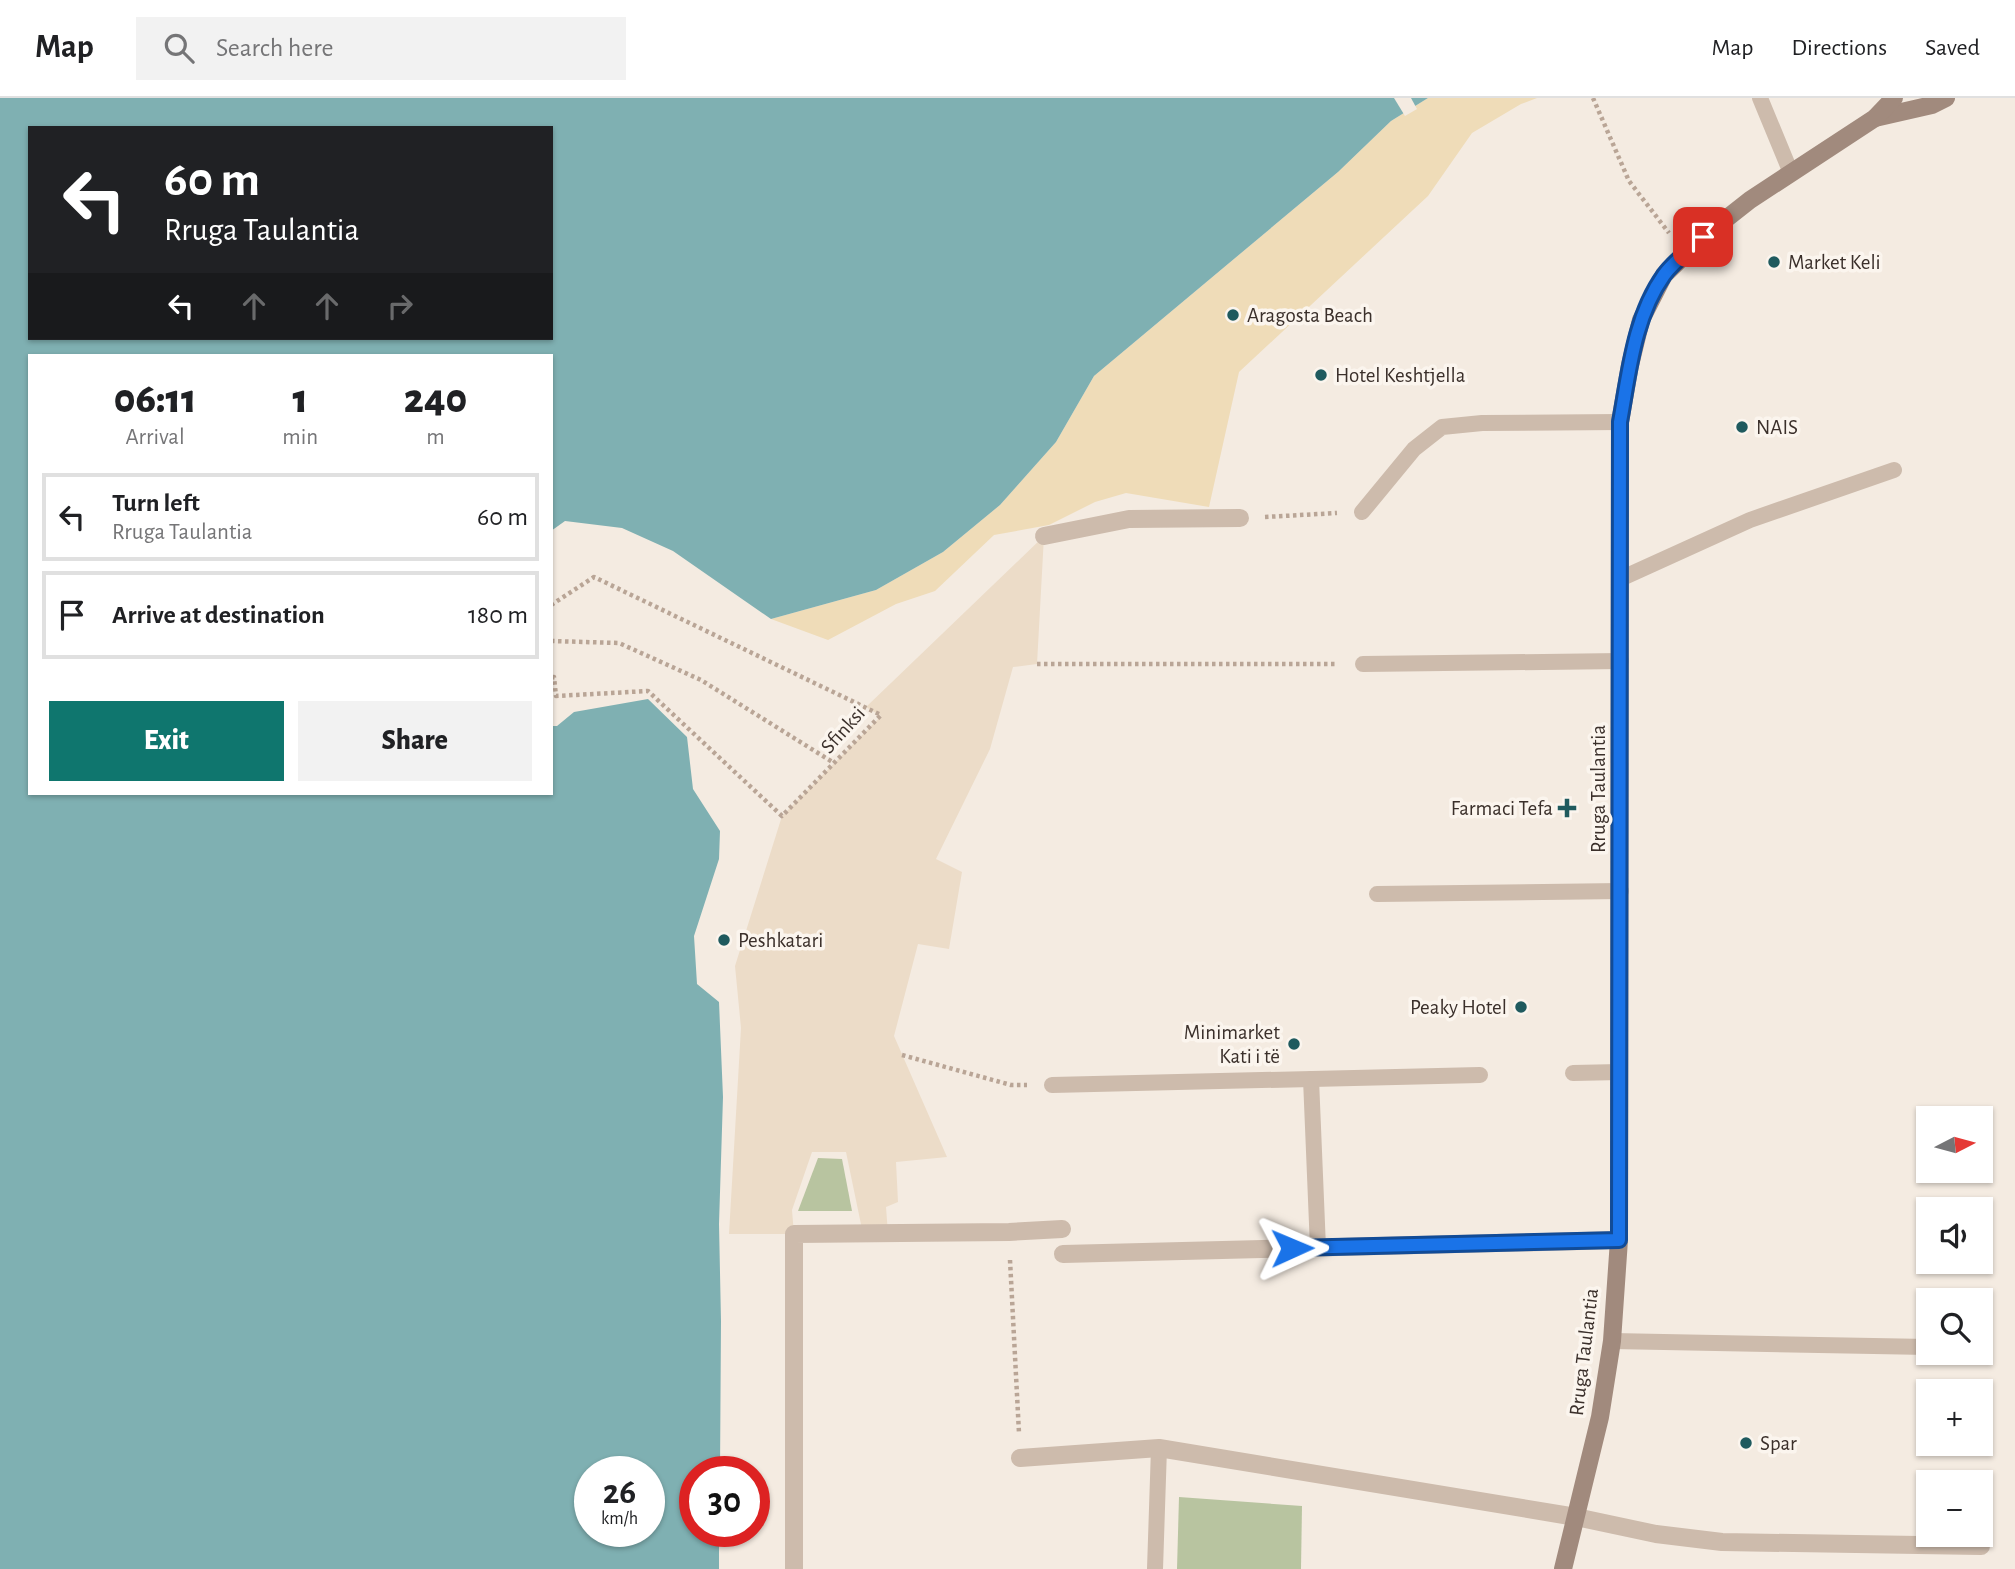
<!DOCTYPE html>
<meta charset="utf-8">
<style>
body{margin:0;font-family:"Alegreya Sans",sans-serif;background:#f2f2f2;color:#202124;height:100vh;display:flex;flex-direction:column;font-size:26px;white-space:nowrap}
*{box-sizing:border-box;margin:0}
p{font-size:23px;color:#757577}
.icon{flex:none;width:38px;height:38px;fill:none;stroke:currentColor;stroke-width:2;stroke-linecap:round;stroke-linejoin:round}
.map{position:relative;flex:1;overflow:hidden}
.sheet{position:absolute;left:28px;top:256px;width:525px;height:441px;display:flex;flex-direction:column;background:#fff;border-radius:0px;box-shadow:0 2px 5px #0004}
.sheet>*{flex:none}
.top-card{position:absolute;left:28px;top:28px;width:525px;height:214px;border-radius:0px;box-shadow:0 2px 5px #0004;background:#202124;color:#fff;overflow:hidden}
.needle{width:46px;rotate:84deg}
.buttons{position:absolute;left:1916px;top:1008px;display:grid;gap:14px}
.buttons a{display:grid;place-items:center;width:77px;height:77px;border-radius:0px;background:#fff;box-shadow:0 2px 5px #0004;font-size:35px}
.speed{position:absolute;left:574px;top:1358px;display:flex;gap:14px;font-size:35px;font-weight:700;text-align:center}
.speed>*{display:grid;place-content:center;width:91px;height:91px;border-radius:50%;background:#fff;box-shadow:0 2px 5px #0004;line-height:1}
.speed small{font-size:18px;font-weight:400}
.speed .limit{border:10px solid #d22;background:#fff;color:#111}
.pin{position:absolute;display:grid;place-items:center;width:60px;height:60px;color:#fff;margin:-30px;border-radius:14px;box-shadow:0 4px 10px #0006}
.me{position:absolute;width:77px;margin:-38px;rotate:89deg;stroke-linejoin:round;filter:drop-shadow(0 0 5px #0008)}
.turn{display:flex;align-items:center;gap:24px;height:147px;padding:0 21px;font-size:32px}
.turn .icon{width:91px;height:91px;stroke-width:2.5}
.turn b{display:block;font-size:49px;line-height:60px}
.lanes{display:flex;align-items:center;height:66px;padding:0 21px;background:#0003;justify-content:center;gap:35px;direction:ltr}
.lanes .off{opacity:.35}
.eta{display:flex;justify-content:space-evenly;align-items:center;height:119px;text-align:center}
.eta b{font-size:42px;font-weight:800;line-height:49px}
.primary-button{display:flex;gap:14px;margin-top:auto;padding:14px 21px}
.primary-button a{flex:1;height:80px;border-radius:0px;background:#0f766e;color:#fff;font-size:28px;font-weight:800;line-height:80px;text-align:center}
.primary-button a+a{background:#f2f2f2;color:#202124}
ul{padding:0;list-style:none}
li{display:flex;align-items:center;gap:21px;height:88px;margin:0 14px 10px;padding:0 7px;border:4px solid #e0e0e0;border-radius:0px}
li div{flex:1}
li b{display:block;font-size:26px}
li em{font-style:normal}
header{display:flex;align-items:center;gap:42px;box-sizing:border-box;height:98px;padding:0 35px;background:#fff;border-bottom:2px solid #e0e0e0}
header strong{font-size:33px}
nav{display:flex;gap:38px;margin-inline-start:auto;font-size:24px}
.search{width:490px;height:63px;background:#f2f2f2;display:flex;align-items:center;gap:18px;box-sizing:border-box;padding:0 24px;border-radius:0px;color:#757577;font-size:26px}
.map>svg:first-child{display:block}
.green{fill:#b8c4a0}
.sand{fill:#efdcb8}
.plaza{fill:#ecdcc8}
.water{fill:#7fb0b2;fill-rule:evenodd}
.pier{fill:#f4ebe1}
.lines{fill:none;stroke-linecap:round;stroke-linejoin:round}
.path{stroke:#b9a596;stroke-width:4.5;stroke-dasharray:3.5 3.5;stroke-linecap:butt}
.lane{stroke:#cdbbac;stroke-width:16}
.street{stroke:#cdbbac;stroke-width:18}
.secondary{stroke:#a18a7d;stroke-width:18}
.route-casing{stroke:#114b97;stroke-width:18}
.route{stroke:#1a73e8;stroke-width:12}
.poi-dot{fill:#1f5a5e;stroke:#fbf5ee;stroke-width:2.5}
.labels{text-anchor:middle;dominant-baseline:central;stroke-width:7;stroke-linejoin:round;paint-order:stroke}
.poi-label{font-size:21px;fill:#3b302b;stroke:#fbf5ee;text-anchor:start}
.street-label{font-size:21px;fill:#3b302b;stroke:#fbf5ee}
</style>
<header>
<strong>Map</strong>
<div class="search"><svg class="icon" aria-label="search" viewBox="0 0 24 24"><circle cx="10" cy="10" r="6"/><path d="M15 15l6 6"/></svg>Search here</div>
<nav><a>Map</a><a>Directions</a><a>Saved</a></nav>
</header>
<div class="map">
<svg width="2015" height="1471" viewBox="0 0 2015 1471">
<rect width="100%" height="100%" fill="#f4ebe1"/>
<g class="green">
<path d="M 818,1060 L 842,1061 L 852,1113 L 798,1113 Z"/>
<path d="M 1179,1399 L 1302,1408 L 1301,1471 L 1177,1471 Z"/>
</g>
<path class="sand" d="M 1428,0 L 1537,0 L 1521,6 L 1472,35 L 1428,98 L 1239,274 L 1209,409 L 1126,395 L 1095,404 L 1049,427 L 994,437 L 935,493 L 896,506 L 828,542 L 771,521 L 876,492 L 943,454 L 1000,407 L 1056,344 L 1094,278 L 1338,74 L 1391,23 Z"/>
<path class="plaza" d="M 1044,438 L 1037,566 L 1013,569 L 990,651 L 936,761 L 962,774 L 949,851 L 918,846 L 894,938 L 947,1059 L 896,1064 L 898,1104 L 886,1109 L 888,1136 L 863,1136 L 846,1054 L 812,1054 L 792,1112 L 794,1136 L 729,1136 L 741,930 L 735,868 L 782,718 L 881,618 L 866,609 Z"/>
<path class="water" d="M 0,0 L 1428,0 L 1391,23 L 1338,74 L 1094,278 L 1056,344 L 1000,407 L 943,454 L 876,492 L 771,521 L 673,453 L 622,430 L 565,423 L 551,433 L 551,257 L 30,257 L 30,695 L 551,695 L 551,628 L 557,628 L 574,614 L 648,601 L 687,639 L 693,691 L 720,733 L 719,761 L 694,838 L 697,886 L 719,904 L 723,999 L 719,1126 L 721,1223 L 720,1374 L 695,1374 L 695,1433 L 719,1433 L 719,1471 L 0,1471 ZM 30,30 L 551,30 L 551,240 L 30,240 ZM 590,1374 L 649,1374 L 649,1433 L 590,1433 Z"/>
<path class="pier" d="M 1394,0 L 1411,0 L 1417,11 L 1405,18 Z"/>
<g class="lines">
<g class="path">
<path d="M 1593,0 L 1629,83 L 1669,135"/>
<path d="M 1265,419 L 1337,415"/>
<path d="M 551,507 L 594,479 L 881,617 L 782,718 L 648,593 L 556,598 L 554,579 L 551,580"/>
<path d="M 551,543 L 619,545 L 701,582 L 834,665"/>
<path d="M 1037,566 L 1338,566"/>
<path d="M 902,957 L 1011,987 L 1027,987"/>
<path d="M 1010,1162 L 1019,1335"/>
</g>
<g class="lane">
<path d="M 1760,0 L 1791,75"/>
<path d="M 1362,414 L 1414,351 L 1442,329 L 1482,325 L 1620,324"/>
<path d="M 1620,481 L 1750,422 L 1894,372"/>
<path d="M 1363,566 L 1621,563"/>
<path d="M 1377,796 L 1621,793"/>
<path d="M 1573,975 L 1620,974"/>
<path d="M 1311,981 L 1318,1150"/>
<path d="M 1052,987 L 1480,977"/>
<path d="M 1612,1243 L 1928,1249"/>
<path d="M 1155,1471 L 1159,1350"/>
</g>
<g class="street">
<path d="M 1044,438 L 1129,421 L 1240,420"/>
<path d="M 1063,1156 L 1619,1142"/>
<path d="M 1020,1360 L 1159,1350 L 1576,1419 L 1656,1436 L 1722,1444 L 1981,1448"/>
<path d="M 794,1471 L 794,1136 L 1009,1134 L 1062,1131"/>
</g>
<g class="secondary">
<path d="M 1875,20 L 1932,7 L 1946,0"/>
<path d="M 1563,1471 L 1600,1319 L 1612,1243 L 1619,1142 L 1620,324 L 1630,267 L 1641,222 L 1664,177 L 1703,139 L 1750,102 L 1875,20 L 1894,0"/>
</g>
</g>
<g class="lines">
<g class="route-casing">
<path id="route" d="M 1292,1150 L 1619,1142 L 1620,324 C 1629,275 1634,219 1664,177 C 1674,163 1691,151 1703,139"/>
</g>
<use href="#route" class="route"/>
</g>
<g class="poi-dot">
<circle cx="1774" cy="164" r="7"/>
<circle cx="1233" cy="217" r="7"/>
<circle cx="1321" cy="277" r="7"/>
<circle cx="1742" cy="329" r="7"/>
<path d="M1563.5 699.5h7v7h7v7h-7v7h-7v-7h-7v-7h7z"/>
<circle cx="724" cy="842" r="7"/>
<circle cx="1521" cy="909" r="7"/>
<circle cx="1294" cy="946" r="7"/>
<circle cx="1746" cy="1345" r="7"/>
</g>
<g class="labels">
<g class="poi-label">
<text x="1788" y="164">Market Keli</text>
<text x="1247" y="217">Aragosta Beach</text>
<text x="1335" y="277">Hotel Keshtjella</text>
<text x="1756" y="329">NAIS</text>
<text x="1553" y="710" text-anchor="end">Farmaci Tefa</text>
<text x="738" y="842">Peshkatari</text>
<text x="1507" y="909" text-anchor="end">Peaky Hotel</text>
<text x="1280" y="934" text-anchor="end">Minimarket<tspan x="1280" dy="24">Kati i të</tspan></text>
<text x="1760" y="1345">Spar</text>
</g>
<g class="street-label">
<text transform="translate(843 632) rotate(-48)">Sfinksi</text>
<text transform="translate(1598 691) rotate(-90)">Rruga Taulantia</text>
<text transform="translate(1584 1254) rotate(-83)">Rruga Taulantia</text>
</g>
</g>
</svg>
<div class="buttons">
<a><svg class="needle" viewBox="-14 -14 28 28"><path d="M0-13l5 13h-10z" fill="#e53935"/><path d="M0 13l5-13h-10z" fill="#757577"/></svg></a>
<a><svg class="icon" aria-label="sound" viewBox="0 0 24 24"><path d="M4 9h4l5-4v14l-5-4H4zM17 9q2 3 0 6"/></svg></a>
<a><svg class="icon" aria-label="search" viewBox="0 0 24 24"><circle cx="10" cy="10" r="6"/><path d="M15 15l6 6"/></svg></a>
<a>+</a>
<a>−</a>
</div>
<div class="speed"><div>26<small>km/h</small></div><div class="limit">30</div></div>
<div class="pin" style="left:1703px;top:139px;background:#d93025"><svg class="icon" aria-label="arrive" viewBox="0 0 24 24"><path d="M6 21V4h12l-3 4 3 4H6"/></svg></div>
<svg class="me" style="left:1292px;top:1150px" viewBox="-20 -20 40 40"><path d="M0-17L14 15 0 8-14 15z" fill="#1a73e8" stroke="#fff" stroke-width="4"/></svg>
<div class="top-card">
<div class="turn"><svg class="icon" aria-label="left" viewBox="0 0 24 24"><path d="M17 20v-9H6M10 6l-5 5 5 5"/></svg><div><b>60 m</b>Rruga Taulantia</div></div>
<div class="lanes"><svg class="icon" aria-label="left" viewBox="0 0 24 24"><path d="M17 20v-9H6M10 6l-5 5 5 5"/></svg><svg class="icon off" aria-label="ahead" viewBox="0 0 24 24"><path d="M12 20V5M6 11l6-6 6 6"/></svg><svg class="icon off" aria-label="ahead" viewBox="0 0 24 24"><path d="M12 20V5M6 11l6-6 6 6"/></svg><svg class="icon off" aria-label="right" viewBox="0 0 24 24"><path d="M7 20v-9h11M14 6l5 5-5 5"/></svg></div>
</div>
<section class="sheet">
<div class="eta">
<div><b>06:11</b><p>Arrival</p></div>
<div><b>1</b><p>min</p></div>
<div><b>240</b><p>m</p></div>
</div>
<ul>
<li><svg class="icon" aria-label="left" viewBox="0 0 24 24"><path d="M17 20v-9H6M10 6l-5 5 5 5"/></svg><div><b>Turn left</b><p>Rruga Taulantia</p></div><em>60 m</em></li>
<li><svg class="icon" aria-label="arrive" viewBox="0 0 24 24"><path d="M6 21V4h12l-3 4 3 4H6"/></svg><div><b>Arrive at destination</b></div><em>180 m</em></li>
</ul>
<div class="primary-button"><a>Exit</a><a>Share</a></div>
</section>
</div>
